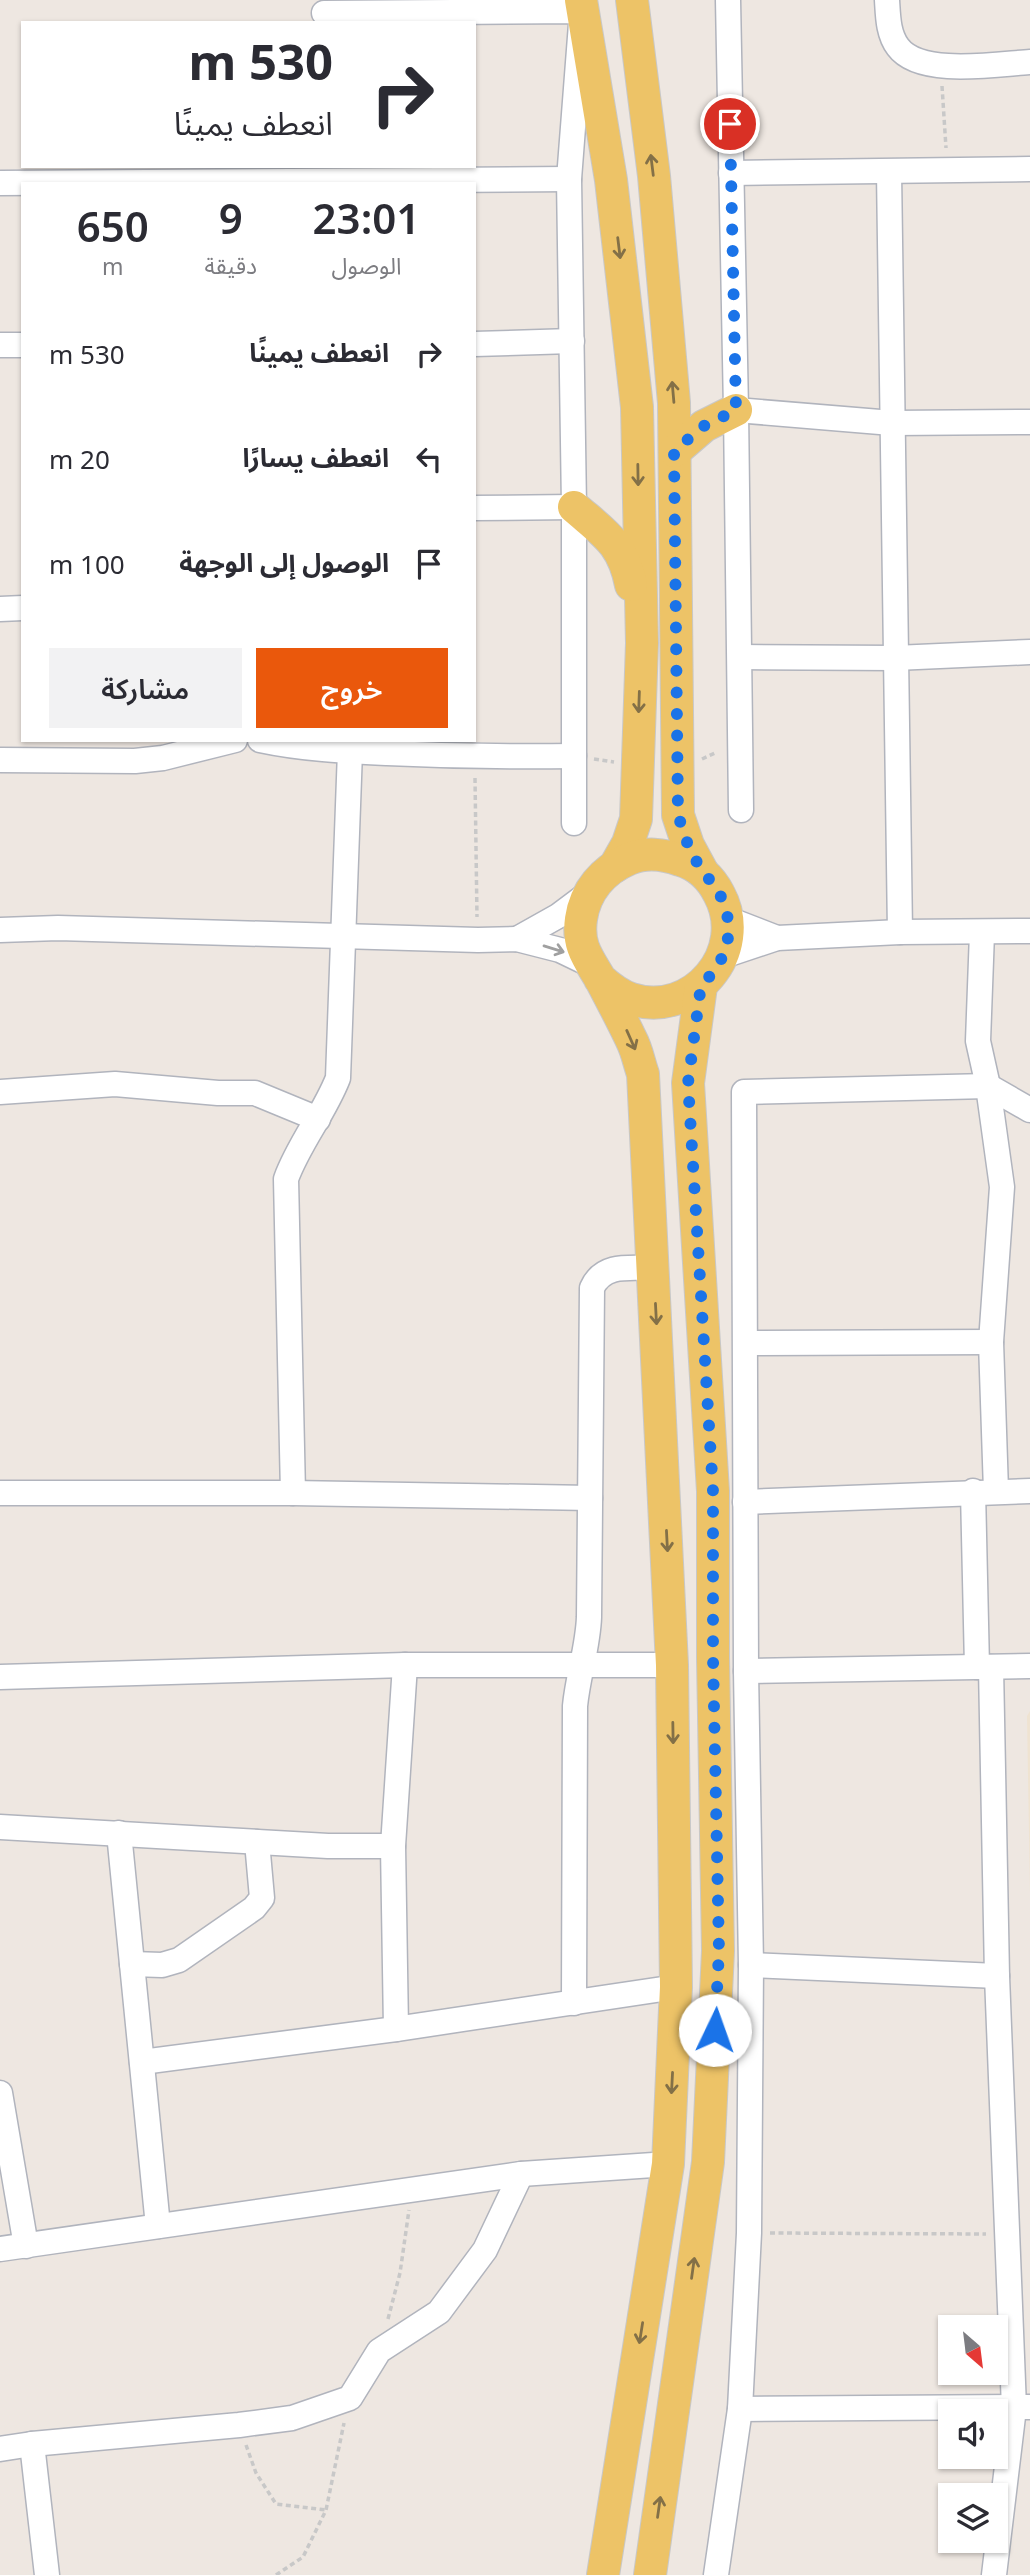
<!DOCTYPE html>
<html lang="ar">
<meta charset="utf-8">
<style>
body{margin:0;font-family:"Noto Sans","Noto Sans Arabic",sans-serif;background:#f2f2f3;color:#2b2b33;direction:rtl;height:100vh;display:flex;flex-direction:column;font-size:26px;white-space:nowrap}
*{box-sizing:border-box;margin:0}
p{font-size:23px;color:#7c7c81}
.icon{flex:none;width:38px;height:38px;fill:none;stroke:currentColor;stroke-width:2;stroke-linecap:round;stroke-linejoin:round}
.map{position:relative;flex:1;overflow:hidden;direction:ltr}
.side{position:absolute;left:21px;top:182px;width:455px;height:560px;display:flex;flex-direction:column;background:#fff;border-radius:0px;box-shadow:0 2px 5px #0004;direction:rtl}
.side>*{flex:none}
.hud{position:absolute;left:21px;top:21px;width:455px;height:147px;border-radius:0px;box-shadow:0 2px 5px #0004;direction:rtl;background:#fff;color:#2b2b33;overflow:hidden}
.needle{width:46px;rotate:152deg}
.controls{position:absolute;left:938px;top:2315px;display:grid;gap:14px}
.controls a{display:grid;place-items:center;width:70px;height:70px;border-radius:0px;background:#fff;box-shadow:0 2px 5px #0004;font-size:35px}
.pin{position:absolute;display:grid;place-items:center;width:60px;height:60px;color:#fff;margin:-30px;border:4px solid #fff;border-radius:50%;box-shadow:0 2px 7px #0007}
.me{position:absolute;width:77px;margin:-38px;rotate:3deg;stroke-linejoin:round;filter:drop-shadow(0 0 5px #0008)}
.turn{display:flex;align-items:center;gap:24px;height:147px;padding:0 28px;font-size:32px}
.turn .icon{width:91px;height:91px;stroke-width:2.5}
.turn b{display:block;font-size:49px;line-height:60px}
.eta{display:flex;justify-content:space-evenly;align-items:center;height:119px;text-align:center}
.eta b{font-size:42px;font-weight:600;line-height:49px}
.cta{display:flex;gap:14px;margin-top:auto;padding:14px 28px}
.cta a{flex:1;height:80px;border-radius:0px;background:#ea580c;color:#fff;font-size:28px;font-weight:600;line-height:80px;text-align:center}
.cta a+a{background:#f2f2f3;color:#2b2b33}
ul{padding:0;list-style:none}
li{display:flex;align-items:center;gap:21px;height:105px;padding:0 28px}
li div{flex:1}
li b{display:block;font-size:26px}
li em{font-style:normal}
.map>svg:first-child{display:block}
.education{fill:#efe3d1}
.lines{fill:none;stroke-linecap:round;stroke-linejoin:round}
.minor-casing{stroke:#b1b4bd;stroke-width:27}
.major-casing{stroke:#c8c8c8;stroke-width:34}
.path{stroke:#c8c8c8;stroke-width:3.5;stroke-dasharray:5 3.5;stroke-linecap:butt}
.minor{stroke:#fff;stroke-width:24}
.major{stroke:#edc367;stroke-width:32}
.oneway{stroke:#837047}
.oneway2{stroke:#a0a0a0}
.route{stroke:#1a73e8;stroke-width:12;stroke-dasharray:0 21.6}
</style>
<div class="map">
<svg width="1030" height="2575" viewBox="0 0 1030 2575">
<rect width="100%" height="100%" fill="#eee7e1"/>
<path class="education" d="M 1030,1711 L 1030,1892 L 1027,1716 Z"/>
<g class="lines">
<g class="minor-casing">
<g id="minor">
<path d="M 728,0 L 736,410 L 741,810"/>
<path d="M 887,0 C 888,16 888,34 898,47 C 920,77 997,64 1030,62"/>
<path d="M 324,13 L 582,11 L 569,179 L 574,507 L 574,823"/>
<path d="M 889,172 L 900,932"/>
<path d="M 731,173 L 1030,169"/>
<path d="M 0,183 L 569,179"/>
<path d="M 474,344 L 572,341"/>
<path d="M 0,345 L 23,345"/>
<path d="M 736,410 L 892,423 L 1030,422"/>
<path d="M 474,508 L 574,507"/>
<path d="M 0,609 L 23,608"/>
<path d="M 740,657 L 895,658 L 1030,652"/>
<path d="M 260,740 C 302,749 345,751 387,753 C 450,756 512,757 574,756"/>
<path d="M 0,760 L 135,761 L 163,758 L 235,740"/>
<path d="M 728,919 L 777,938"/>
<path d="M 0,930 L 58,928 L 478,940 L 517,939 L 560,950 L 589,964"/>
<path d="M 982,933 L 978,1041 L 988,1086 L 1002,1187 L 991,1342 L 996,1491"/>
<path d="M 517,939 L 558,916 L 590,892"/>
<path d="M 723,956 L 777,938 L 900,932 L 1030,931"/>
<path d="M 0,1092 L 115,1084 L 218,1093 L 255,1093 L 318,1119"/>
<path d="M 746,1343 L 991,1342"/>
<path d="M 973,1491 L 977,1667"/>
<path d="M 0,1493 L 293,1493 L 590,1498"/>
<path d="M 293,1493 L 286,1179 C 299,1143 324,1114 338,1078 L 350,751"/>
<path d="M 745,1502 L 1030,1491"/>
<path d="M 991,1667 L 997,1976 L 1014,2408 L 994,2575"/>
<path d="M 746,1671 L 1030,1666"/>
<path d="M 0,1677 L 405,1665 L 672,1665"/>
<path d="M 0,1827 L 328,1846 L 393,1846"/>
<path d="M 119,1833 L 158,2226"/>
<path d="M 132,1964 L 162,1965 L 179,1960 L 254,1908 L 262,1898 L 257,1842"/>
<path d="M 751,1965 L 997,1976"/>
<path d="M 574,2003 L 575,1706 C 578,1675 588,1647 589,1617 L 592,1288 C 603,1263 630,1268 654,1268"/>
<path d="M 396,2029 L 393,1846 L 405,1665"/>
<path d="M 142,2062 L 396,2029 L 676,1987"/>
<path d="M 0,2093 L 26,2246"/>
<path d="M 0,2249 L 521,2174 L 668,2164"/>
<path d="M 740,2409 L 1029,2407"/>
<path d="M 32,2444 L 47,2575"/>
<path d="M 0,2449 L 32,2444 L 239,2425 L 292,2418 L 350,2398 L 379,2351 L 439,2312 L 485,2250 L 521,2174"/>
<path d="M 716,2575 L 740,2409 L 749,2233 L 751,1965 L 746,1671 L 744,1092 L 988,1086 L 1030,1110"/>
</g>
</g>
<g class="major-casing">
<g id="major">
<path d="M 581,0 L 611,180 L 637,407 L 642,643 L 636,819 L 628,843 L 615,866"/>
<path d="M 632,0 L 654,176 L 674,403 L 678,815 L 688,845 L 702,871"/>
<path d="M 675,451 L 704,426 L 736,410"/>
<path d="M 574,507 C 605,534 623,543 631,585"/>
<path d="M 600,979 C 609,987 619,995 631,999 C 693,1019 750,951 719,894 C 711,878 697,865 680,860 C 664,854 645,852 629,859 C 603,870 585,891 581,919 C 577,947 589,959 602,982 C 612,1001 622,1020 631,1039 C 637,1050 639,1063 643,1074 L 672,1665 L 676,1987 L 668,2164 L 603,2575"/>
<path d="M 650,2575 L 708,2162 L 718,1951 L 713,1657 L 713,1491 L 688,1083 L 701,986"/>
</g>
</g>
<g class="path">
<path d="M 942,86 L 946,148"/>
<path d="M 594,759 L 614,762"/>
<path d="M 702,759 L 717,752"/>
<path d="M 475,778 L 477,917"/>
<path d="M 770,2233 L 986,2234"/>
<path d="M 388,2319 L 400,2273 L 409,2210"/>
<path d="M 246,2445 L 256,2473 L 276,2504 L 326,2510"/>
<path d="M 276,2575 L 303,2557 L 326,2510 L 344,2423"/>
</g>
<use href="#minor" class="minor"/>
<use href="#major" class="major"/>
</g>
<defs><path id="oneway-shaft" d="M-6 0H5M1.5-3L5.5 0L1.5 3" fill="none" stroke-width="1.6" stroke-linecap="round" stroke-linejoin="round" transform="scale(1.75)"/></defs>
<g class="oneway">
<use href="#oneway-shaft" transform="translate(652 165) rotate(-97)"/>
<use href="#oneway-shaft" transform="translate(619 248) rotate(83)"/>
<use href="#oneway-shaft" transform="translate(673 392) rotate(-95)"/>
<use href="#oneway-shaft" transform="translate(638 475) rotate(89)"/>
<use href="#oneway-shaft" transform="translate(639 702) rotate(92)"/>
<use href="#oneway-shaft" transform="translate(631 1040) rotate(66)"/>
<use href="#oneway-shaft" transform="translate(656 1314) rotate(87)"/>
<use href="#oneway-shaft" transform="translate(667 1541) rotate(87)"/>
<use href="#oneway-shaft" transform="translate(673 1733) rotate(89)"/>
<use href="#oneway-shaft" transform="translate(672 2083) rotate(93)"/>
<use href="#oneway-shaft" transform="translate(693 2268) rotate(-82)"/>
<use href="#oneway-shaft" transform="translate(641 2333) rotate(99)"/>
<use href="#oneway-shaft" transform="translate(659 2507) rotate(-82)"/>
</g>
<use class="oneway2" href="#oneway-shaft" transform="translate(554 949) rotate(17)"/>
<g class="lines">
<path class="route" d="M 715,2030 L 719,1951 L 713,1657 L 713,1491 L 688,1083 L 701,985 L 714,972 L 723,956 L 728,938 L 728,919 L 723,901 L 715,885 L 702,872 L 688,845 L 678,815 L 674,451 L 704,426 L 736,410 L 730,124"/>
</g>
</svg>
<div class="controls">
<a><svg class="needle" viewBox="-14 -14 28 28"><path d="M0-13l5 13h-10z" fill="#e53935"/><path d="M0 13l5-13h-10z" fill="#7c7c81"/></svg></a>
<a><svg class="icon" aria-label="sound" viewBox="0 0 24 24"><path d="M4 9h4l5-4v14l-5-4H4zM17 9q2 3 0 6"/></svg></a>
<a><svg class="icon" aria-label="layers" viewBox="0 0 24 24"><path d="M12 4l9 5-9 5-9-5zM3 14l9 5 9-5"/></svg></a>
</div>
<div class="pin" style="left:730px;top:124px;background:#d93025"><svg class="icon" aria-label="arrive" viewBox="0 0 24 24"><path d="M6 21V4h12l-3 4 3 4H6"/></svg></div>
<svg class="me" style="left:715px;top:2030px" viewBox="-20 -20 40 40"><circle r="19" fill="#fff"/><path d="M0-13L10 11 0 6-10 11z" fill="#1a73e8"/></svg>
<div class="hud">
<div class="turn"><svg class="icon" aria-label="right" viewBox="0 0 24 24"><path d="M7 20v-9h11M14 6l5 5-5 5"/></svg><div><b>530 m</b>انعطف يمينًا</div></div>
</div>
<section class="side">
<div class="eta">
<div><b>23:01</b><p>الوصول</p></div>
<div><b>9</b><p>دقيقة</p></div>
<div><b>650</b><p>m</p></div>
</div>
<ul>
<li><svg class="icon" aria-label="right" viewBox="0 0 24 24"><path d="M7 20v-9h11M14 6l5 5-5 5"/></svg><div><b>انعطف يمينًا</b></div><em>530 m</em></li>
<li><svg class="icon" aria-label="left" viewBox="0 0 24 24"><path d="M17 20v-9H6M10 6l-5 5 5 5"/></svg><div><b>انعطف يسارًا</b></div><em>20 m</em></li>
<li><svg class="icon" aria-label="arrive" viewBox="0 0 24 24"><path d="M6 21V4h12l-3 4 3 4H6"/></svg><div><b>الوصول إلى الوجهة</b></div><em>100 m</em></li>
</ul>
<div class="cta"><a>خروج</a><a>مشاركة</a></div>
</section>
</div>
